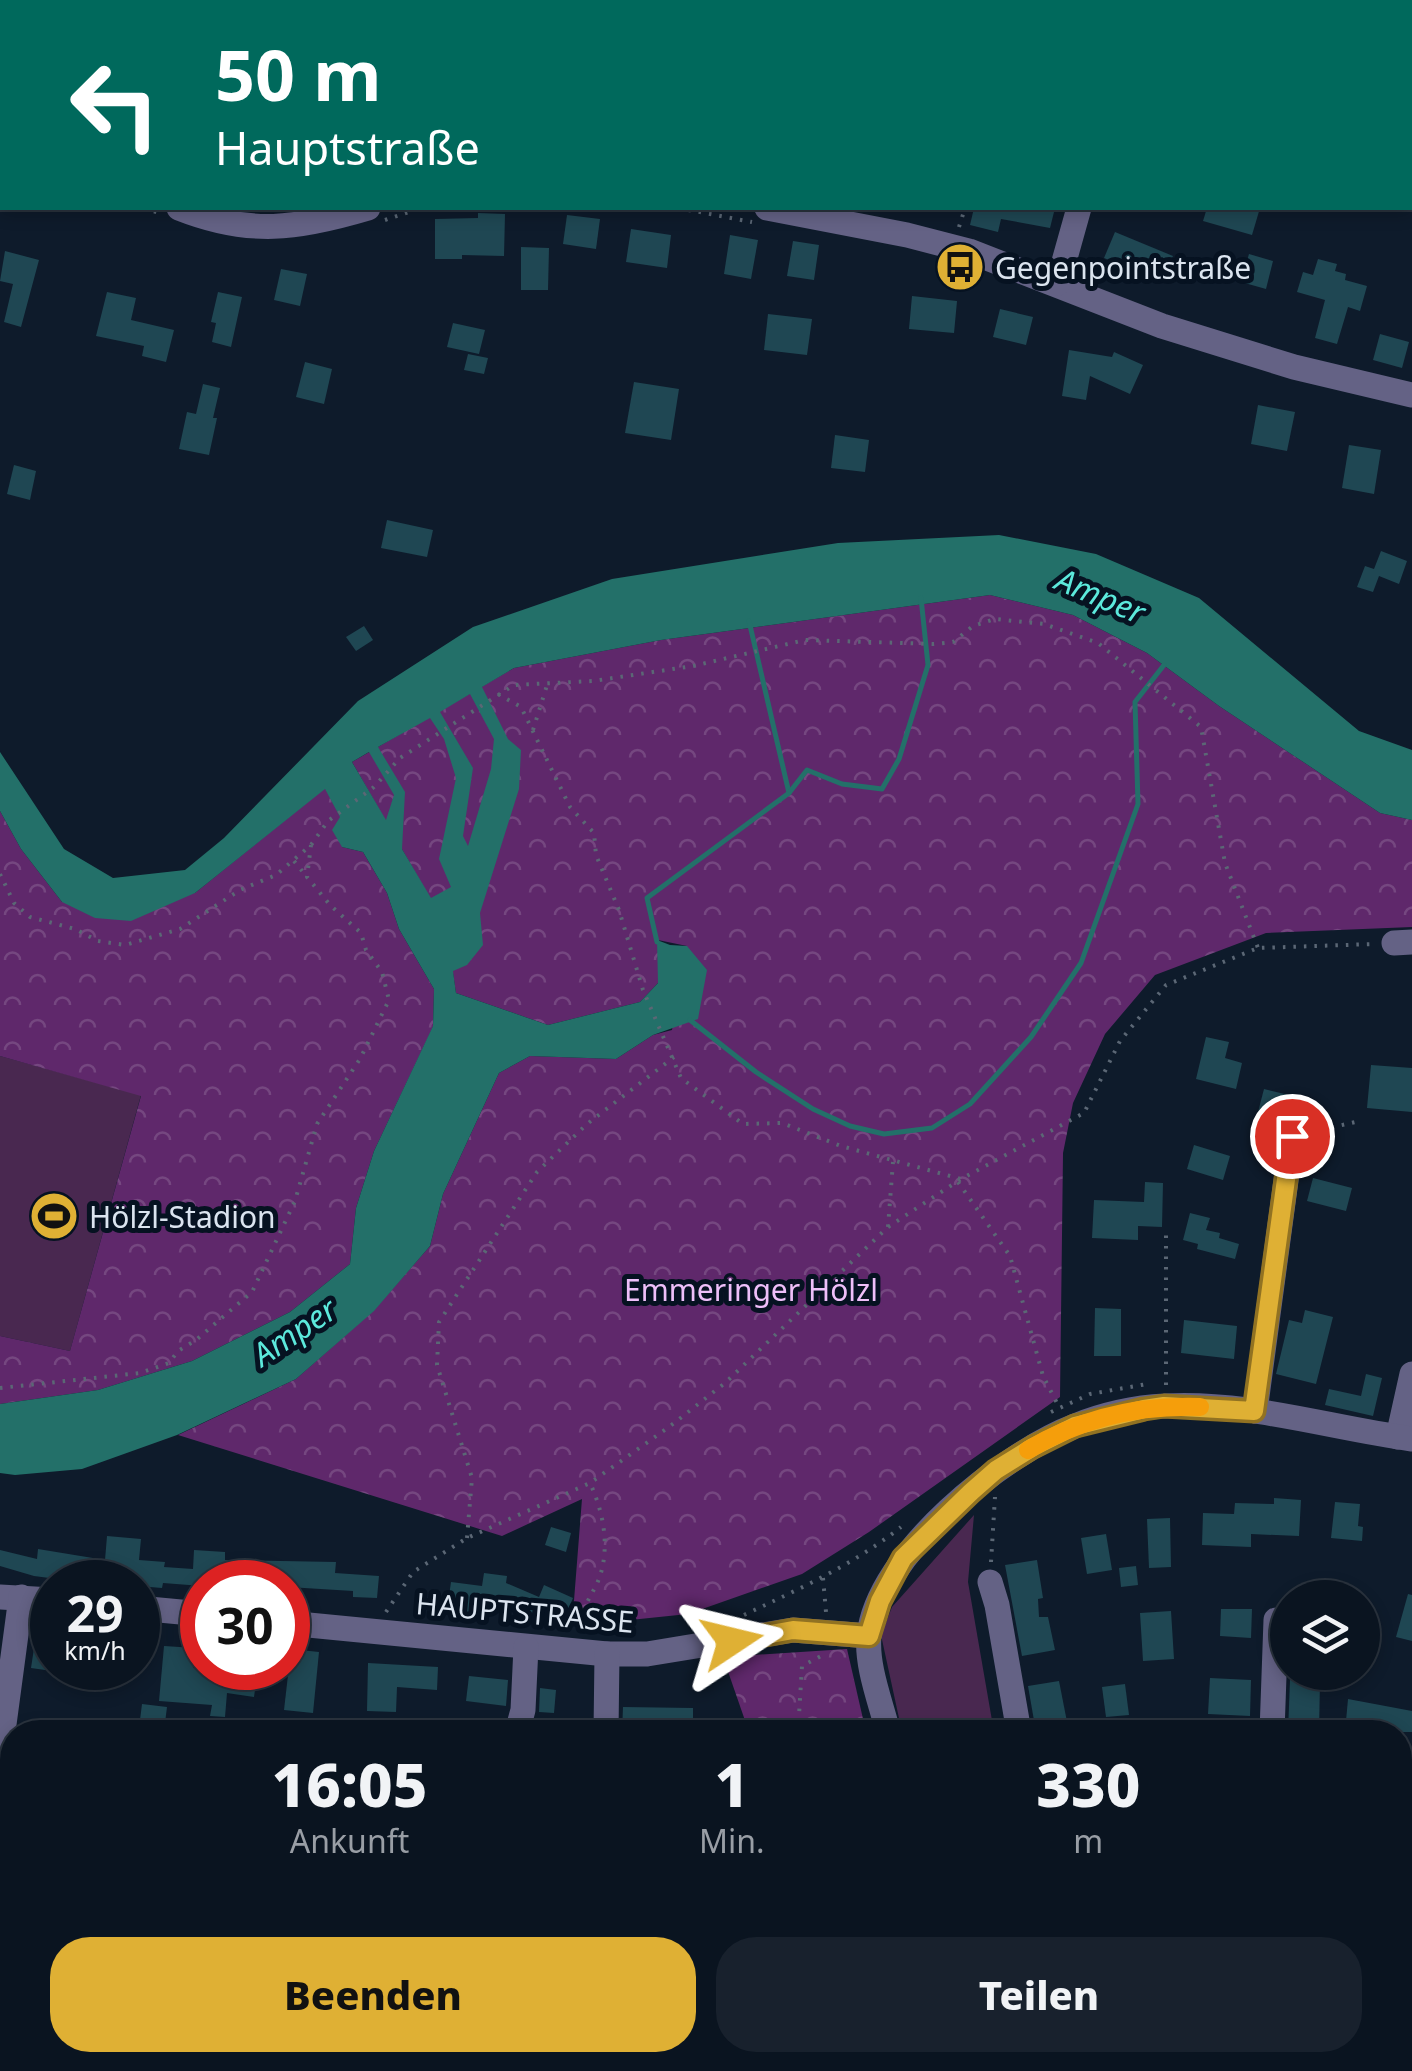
<!DOCTYPE html>
<html lang="de">
<meta charset="utf-8">
<style>
body{margin:0;font-family:"Noto Sans",sans-serif;background:#18212d;color:#f1f3f6;height:100vh;display:flex;flex-direction:column;font-size:38px;white-space:nowrap}
*{box-sizing:border-box;margin:0}
p{font-size:32px;color:#999ea5}
.icon{flex:none;width:55px;height:55px;fill:none;stroke:currentColor;stroke-width:2;stroke-linecap:round;stroke-linejoin:round}
.map{position:relative;flex:1;overflow:hidden}
.side{position:absolute;left:0px;top:1720px;width:1412px;height:352px;display:flex;flex-direction:column;background:#0a1420;border-radius:40px 40px 0 0;box-shadow:0 5px 15px #0003,0 0 0 2px #2a333e}
.side>*{flex:none}
.top-card{position:absolute;left:0px;top:0px;width:1412px;height:210px;box-shadow:0 5px 15px #0003,0 0 0 2px #2a333e;background:#00695c;color:#fff;overflow:hidden}
.tools{position:absolute;left:1270px;top:1580px;display:grid;gap:20px}
.tools a{display:grid;place-items:center;width:110px;height:110px;border-radius:50%;background:#0a1420;box-shadow:0 5px 15px #0003,0 0 0 2px #2a333e;font-size:50px}
.speed{position:absolute;left:30px;top:1560px;display:flex;gap:20px;font-size:50px;font-weight:700;text-align:center}
.speed>*{display:grid;place-content:center;width:130px;height:130px;border-radius:50%;background:#0a1420;box-shadow:0 5px 15px #0003,0 0 0 2px #2a333e;line-height:1}
.speed small{font-size:25px;font-weight:400}
.speed .limit{border:15px solid #d22;background:#fff;color:#111}
.pin{position:absolute;display:grid;place-items:center;width:85px;height:85px;color:#fff;margin:-42px;border:5px solid #fff;border-radius:50%;box-shadow:0 2px 10px #0007}
.me{position:absolute;width:110px;margin:-55px;rotate:80deg;stroke-linejoin:round;filter:drop-shadow(0 0 8px #0008)}
.turn{display:flex;align-items:center;gap:35px;height:210px;padding:0 50px;font-size:45px}
.turn .icon{width:130px;height:130px;stroke-width:2.5}
.turn b{display:block;font-size:70px;line-height:85px}
.eta{display:flex;justify-content:space-evenly;align-items:center;height:170px;text-align:center}
.eta b{font-size:60px;font-weight:800;line-height:70px}
.action{display:flex;gap:20px;margin-top:auto;padding:20px 50px}
.action a{flex:1;height:115px;border-radius:40px;background:#dfb034;color:#111;font-size:40px;font-weight:800;line-height:115px;text-align:center}
.action a+a{background:#18212d;color:#f1f3f6}
.map>svg:first-child{display:block}
.green{fill:#492850}
.forest{fill:url(#forest-crowns)}
.water{fill:#237069;fill-rule:evenodd}
.lines{fill:none;stroke-linecap:round;stroke-linejoin:round}
.stream{stroke:#237069;stroke-width:5}
.building{fill:#1f4753}
.path{stroke:#5b6775;stroke-width:4;stroke-dasharray:2.5 8;stroke-linecap:butt}
.minor{stroke:#646285;stroke-width:25}
.route-casing{stroke:#917222;stroke-width:25}
.route{stroke:#dfb034;stroke-width:18}
.slow{stroke:#f59e0b;stroke-width:18}
.labels{text-anchor:middle;dominant-baseline:central;stroke-width:10;stroke-linejoin:round;paint-order:stroke}
.poi-label{font-size:30px;fill:#dbe4ef;stroke:#061221;text-anchor:start}
.park-label{font-size:30px;fill:#eebff9;stroke:#061221}
.street-label{font-size:30px;fill:#dbe4ef;stroke:#061221}
.water-label{font-size:32px;font-style:italic;fill:#5ce9dc;stroke:#061221}
</style>
<div class="map">
<svg width="1412" height="2071" viewBox="0 0 1412 2071">
<defs>
<pattern id="forest-crowns" width="20" height="18" patternUnits="userSpaceOnUse" patternTransform="scale(2.5)"><rect width="20" height="18" fill="#5f286b"/><path d="M2 6a3 3 0 1 1 6 0M12 15a3 3 0 1 1 6 0" fill="none" stroke="#754780"/></pattern>
</defs>
<rect width="100%" height="100%" fill="#0e1b2b"/>
<g class="green">
<path d="M 0,1056 L 141,1095 L 70,1351 L 0,1336 Z"/>
<path d="M 974,1515 L 968,1582 L 994,1732 L 902,1732 L 881,1635 L 892,1607 Z"/>
<path d="M 952,2060 L 1044,2060 L 1038,2071 L 952,2071 Z"/>
</g>
<g class="forest">
<path d="M 1316,0 L 1412,0 L 1412,127 L 1410,2 L 1315,2 Z"/>
<path d="M 990,595 L 1073,615 L 1147,653 L 1219,706 L 1380,813 L 1412,820 L 1412,927 L 1266,933 L 1155,975 L 1105,1034 L 1073,1103 L 1063,1153 L 1060,1397 L 869,1532 L 802,1574 L 688,1614 L 572,1626 L 582,1499 L 502,1536 L 178,1435 L 296,1379 L 374,1310 L 430,1246 L 443,1194 L 499,1073 L 530,1056 L 616,1059 L 653,1035 L 672,1030 L 687,946 L 658,940 L 658,983 L 640,1002 L 548,1025 L 456,993 L 446,926 L 352,762 L 514,668 L 661,640 Z"/>
<path d="M 325,788 L 341,817 L 342,847 L 363,852 L 387,893 L 399,929 L 434,989 L 433,1027 L 374,1151 L 356,1208 L 350,1264 L 290,1312 L 192,1361 L 98,1390 L 0,1404 L 0,1336 L 70,1351 L 141,1096 L 0,1056 L 0,811 L 21,849 L 62,902 L 195,893 Z"/>
<path d="M 847,1649 L 866,1732 L 749,1732 L 723,1657 Z"/>
<path d="M 794,2060 L 911,2060 L 912,2071 L 794,2071 Z"/>
</g>
<path class="water" d="M 999,535 L 1096,554 L 1199,598 L 1359,731 L 1412,750 L 1412,820 L 1380,813 L 1219,706 L 1147,653 L 1073,615 L 990,595 L 661,640 L 514,668 L 482,687 L 508,739 L 521,750 L 519,789 L 480,913 L 483,945 L 467,965 L 453,971 L 456,993 L 548,1025 L 640,1002 L 658,983 L 657,940 L 670,945 L 687,946 L 707,970 L 698,1019 L 653,1035 L 616,1059 L 530,1056 L 499,1073 L 443,1194 L 430,1246 L 374,1311 L 296,1379 L 177,1435 L 82,1469 L 15,1475 L 0,1473 L 0,1404 L 98,1390 L 192,1361 L 290,1312 L 350,1264 L 356,1208 L 374,1151 L 433,1026 L 434,989 L 399,929 L 387,893 L 363,852 L 342,847 L 332,830 L 340,817 L 325,789 L 195,893 L 131,921 L 95,918 L 62,902 L 21,849 L 0,811 L 0,752 L 64,849 L 113,878 L 185,870 L 224,838 L 358,701 L 473,627 L 612,579 L 838,543 ZM 470,694 L 494,739 L 491,769 L 468,846 L 463,836 L 473,768 L 440,712 ZM 430,718 L 444,739 L 456,778 L 439,859 L 451,887 L 431,898 L 402,849 L 405,792 L 378,747 ZM 369,752 L 394,795 L 386,820 L 352,762 Z"/>
<g class="lines">
<g class="stream">
<path d="M 749,621 L 789,793"/>
<path d="M 657,942 L 647,898 L 789,793 L 807,770 L 842,784 L 882,789 L 899,759 L 928,665 L 921,598"/>
<path d="M 690,1020 L 756,1072 L 813,1109 L 850,1126 L 884,1134 L 932,1128 L 970,1104 L 1031,1037 L 1081,963 L 1138,804 L 1135,702 L 1164,665"/>
</g>
</g>
<g class="building">
<path d="M 974,208 L 1055,208 L 1050,228 L 1001,219 L 998,232 L 970,225 Z"/>
<path d="M 1207,208 L 1260,208 L 1252,235 L 1203,221 Z"/>
<path d="M 478,213 L 505,214 L 504,256 L 462,255 L 462,259 L 435,259 L 435,219 L 478,218 Z"/>
<path d="M 567,215 L 600,219 L 596,249 L 563,244 Z"/>
<path d="M 631,229 L 671,235 L 667,268 L 626,262 Z"/>
<path d="M 1115,232 L 1173,256 L 1162,282 L 1104,258 Z"/>
<path d="M 730,235 L 758,240 L 751,279 L 724,274 Z"/>
<path d="M 793,241 L 819,245 L 814,280 L 787,276 Z"/>
<path d="M 521,247 L 549,248 L 548,290 L 521,290 Z"/>
<path d="M 5,251 L 39,260 L 21,327 L 4,322 L 13,284 L 0,281 Z"/>
<path d="M 1249,254 L 1273,261 L 1266,289 L 1241,282 Z"/>
<path d="M 1318,259 L 1337,264 L 1335,271 L 1346,274 L 1345,280 L 1367,286 L 1360,311 L 1348,307 L 1337,344 L 1315,338 L 1325,300 L 1297,292 L 1303,272 L 1313,275 Z"/>
<path d="M 281,269 L 307,274 L 300,306 L 274,300 Z"/>
<path d="M 107,292 L 136,298 L 131,320 L 174,330 L 166,362 L 142,356 L 144,346 L 96,336 Z"/>
<path d="M 218,292 L 242,297 L 231,347 L 212,342 L 216,323 L 211,322 Z"/>
<path d="M 912,296 L 957,301 L 954,333 L 909,329 Z"/>
<path d="M 1000,309 L 1033,317 L 1026,345 L 993,337 Z"/>
<path d="M 768,314 L 812,319 L 807,355 L 764,350 Z"/>
<path d="M 453,323 L 485,330 L 479,354 L 447,347 Z"/>
<path d="M 1380,334 L 1409,342 L 1402,368 L 1373,360 Z"/>
<path d="M 1069,350 L 1112,357 L 1114,352 L 1143,365 L 1130,394 L 1090,376 L 1086,400 L 1062,396 Z"/>
<path d="M 468,354 L 488,358 L 484,374 L 464,370 Z"/>
<path d="M 305,362 L 332,369 L 324,404 L 296,397 Z"/>
<path d="M 634,382 L 679,389 L 671,440 L 625,433 Z"/>
<path d="M 203,384 L 220,388 L 213,418 L 217,418 L 209,455 L 179,449 L 187,412 L 196,414 Z"/>
<path d="M 1258,405 L 1295,412 L 1287,451 L 1251,444 Z"/>
<path d="M 835,435 L 869,440 L 865,472 L 831,468 Z"/>
<path d="M 1349,445 L 1381,450 L 1374,494 L 1342,488 Z"/>
<path d="M 14,465 L 36,471 L 30,500 L 7,494 Z"/>
<path d="M 387,520 L 433,530 L 427,557 L 381,548 Z"/>
<path d="M 1381,551 L 1407,561 L 1399,584 L 1379,576 L 1373,592 L 1357,587 L 1365,566 L 1374,569 Z"/>
<path d="M 364,626 L 373,640 L 356,651 L 346,637 Z"/>
<path d="M 1206,1037 L 1229,1042 L 1225,1058 L 1242,1063 L 1236,1089 L 1196,1079 Z"/>
<path d="M 1371,1065 L 1412,1068 L 1412,1112 L 1367,1108 Z"/>
<path d="M 1264,1089 L 1293,1096 L 1287,1119 L 1258,1112 Z"/>
<path d="M 1194,1145 L 1230,1156 L 1223,1180 L 1187,1169 Z"/>
<path d="M 1313,1178 L 1352,1188 L 1346,1211 L 1307,1201 Z"/>
<path d="M 1145,1182 L 1163,1183 L 1162,1227 L 1138,1226 L 1138,1240 L 1092,1238 L 1094,1200 L 1144,1202 Z"/>
<path d="M 1190,1213 L 1210,1218 L 1206,1230 L 1220,1233 L 1219,1238 L 1239,1244 L 1235,1259 L 1197,1249 L 1198,1244 L 1183,1240 Z"/>
<path d="M 1095,1308 L 1121,1309 L 1121,1356 L 1094,1356 Z"/>
<path d="M 1305,1310 L 1333,1317 L 1316,1384 L 1276,1374 L 1289,1320 L 1302,1323 Z"/>
<path d="M 1184,1320 L 1237,1326 L 1234,1359 L 1181,1353 Z"/>
<path d="M 1366,1374 L 1382,1378 L 1373,1416 L 1325,1405 L 1329,1389 L 1361,1396 Z"/>
<path d="M 1274,1498 L 1301,1500 L 1299,1536 L 1251,1534 L 1251,1547 L 1202,1545 L 1203,1513 L 1234,1514 L 1235,1503 L 1274,1504 Z"/>
<path d="M 1335,1502 L 1360,1504 L 1358,1526 L 1363,1527 L 1362,1541 L 1331,1538 Z"/>
<path d="M 1170,1518 L 1171,1567 L 1149,1568 L 1147,1519 Z"/>
<path d="M 551,1527 L 571,1533 L 566,1552 L 545,1545 Z"/>
<path d="M 1106,1534 L 1112,1570 L 1087,1574 L 1081,1538 Z"/>
<path d="M 107,1536 L 141,1539 L 139,1560 L 165,1562 L 164,1567 L 193,1569 L 194,1550 L 225,1552 L 225,1560 L 336,1562 L 335,1573 L 379,1576 L 377,1598 L 353,1597 L 353,1591 L 288,1587 L 288,1582 L 202,1582 L 202,1586 L 163,1583 L 162,1588 L 138,1586 L 138,1582 L 80,1582 L 34,1576 L 0,1566 L 0,1550 L 37,1559 L 38,1549 L 105,1560 Z"/>
<path d="M 1037,1560 L 1043,1598 L 1038,1599 L 1039,1617 L 1048,1617 L 1055,1650 L 1022,1656 L 1005,1565 Z"/>
<path d="M 1136,1566 L 1138,1585 L 1121,1587 L 1119,1568 Z"/>
<path d="M 484,1573 L 507,1576 L 506,1583 L 539,1597 L 544,1585 L 573,1598 L 564,1619 L 535,1607 L 532,1614 L 503,1602 L 502,1608 L 479,1605 L 478,1615 L 447,1610 L 451,1582 L 482,1586 Z"/>
<path d="M 1408,1594 L 1412,1595 L 1412,1641 L 1396,1637 Z"/>
<path d="M 1221,1609 L 1252,1609 L 1251,1638 L 1220,1636 Z"/>
<path d="M 1171,1611 L 1174,1659 L 1143,1661 L 1140,1613 Z"/>
<path d="M 36,1635 L 52,1638 L 52,1671 L 31,1668 Z"/>
<path d="M 164,1646 L 195,1648 L 193,1668 L 258,1668 L 254,1697 L 227,1693 L 225,1717 L 210,1716 L 212,1705 L 159,1701 Z"/>
<path d="M 291,1649 L 319,1652 L 313,1713 L 284,1710 Z"/>
<path d="M 368,1663 L 438,1667 L 437,1690 L 397,1687 L 396,1712 L 367,1711 Z"/>
<path d="M 469,1676 L 508,1680 L 506,1706 L 466,1701 Z"/>
<path d="M 1210,1678 L 1251,1680 L 1250,1716 L 1208,1714 Z"/>
<path d="M 1290,1680 L 1320,1681 L 1319,1732 L 1288,1732 Z"/>
<path d="M 1059,1681 L 1069,1732 L 1036,1732 L 1028,1686 Z"/>
<path d="M 1125,1684 L 1129,1715 L 1106,1717 L 1102,1687 Z"/>
<path d="M 540,1688 L 556,1690 L 554,1713 L 539,1712 Z"/>
<path d="M 1348,1699 L 1412,1711 L 1412,1732 L 1345,1732 Z"/>
<path d="M 142,1704 L 167,1707 L 164,1731 L 139,1728 Z"/>
<path d="M 623,1707 L 693,1708 L 693,1732 L 622,1732 Z"/>
</g>
<g class="lines">
<g class="path">
<path d="M 144,208 L 159,213"/>
<path d="M 678,208 L 752,222"/>
<path d="M 385,220 L 421,208"/>
<path d="M 959,227 L 965,208"/>
<path d="M 498,694 L 521,707 L 570,807 L 594,833 L 596,855 L 619,910 L 643,990 L 681,1078 L 743,1124 L 782,1123 L 841,1146 L 961,1179"/>
<path d="M 533,730 L 548,682"/>
<path d="M 294,861 L 307,877"/>
<path d="M 0,874 L 14,903 L 30,917 L 75,929 L 98,941 L 125,945 L 180,929 L 240,890 L 276,875 L 311,845 L 328,821 L 374,787 L 400,758 L 514,685 L 593,681 L 693,666 L 805,640 L 934,644 L 953,642 L 973,626 L 995,619 L 1044,624 L 1098,643 L 1201,727 L 1225,863 L 1258,948"/>
<path d="M 1311,1132 L 1360,1121"/>
<path d="M 958,1182 L 1010,1256 L 1043,1376 L 1059,1407"/>
<path d="M 888,1227 L 893,1162"/>
<path d="M 1166,1385 L 1166,1234"/>
<path d="M 0,1388 L 140,1373 L 169,1363 L 178,1351 L 196,1340 L 252,1292 L 295,1201 L 317,1124 L 360,1059 L 389,1000 L 382,972 L 366,950 L 361,933 L 330,905 L 307,877 L 311,845"/>
<path d="M 1051,1412 L 1090,1394 L 1147,1384"/>
<path d="M 467,1538 L 472,1478 L 437,1365 L 439,1322 L 537,1172 L 587,1124 L 674,1057"/>
<path d="M 991,1562 L 995,1497"/>
<path d="M 823,1578 L 826,1612"/>
<path d="M 386,1612 L 413,1572 L 467,1538 L 590,1483 L 669,1427 L 725,1383 L 888,1227 L 961,1179 L 1084,1113 L 1120,1041 L 1166,985 L 1258,948 L 1374,944"/>
<path d="M 744,1615 C 799,1589 853,1565 901,1527"/>
<path d="M 586,1630 L 581,1620 C 584,1603 595,1591 600,1576 C 610,1545 603,1511 590,1483"/>
<path d="M 798,1732 L 802,1666 L 823,1655"/>
<path d="M 842,2071 L 847,2060"/>
</g>
<g class="minor">
<path d="M 454,0 L 454,2"/>
<path d="M 873,0 L 886,2"/>
<path d="M 1129,2 L 1130,0"/>
<path d="M 0,144 L 2,145"/>
<path d="M 179,208 C 250,236 297,229 368,208"/>
<path d="M 767,208 L 907,235 L 969,251 L 1162,326 L 1294,367 L 1412,395"/>
<path d="M 1058,283 L 1079,208"/>
<path d="M 1394,943 L 1412,942"/>
<path d="M 1255,1411 L 1292,1136"/>
<path d="M 1398,1437 L 1412,1374"/>
<path d="M 990,1582 L 997,1605 L 1019,1732"/>
<path d="M 0,1597 L 52,1600"/>
<path d="M 138,1608 L 202,1614"/>
<path d="M 288,1623 L 607,1654 L 647,1654 L 793,1630 L 869,1636"/>
<path d="M 517,1732 L 523,1710 L 526,1647"/>
<path d="M 606,1732 L 607,1654"/>
<path d="M 888,1732 C 881,1703 866,1666 869,1636 C 877,1554 1004,1453 1075,1426 C 1101,1415 1136,1407 1164,1406 C 1247,1401 1330,1428 1412,1439"/>
<path d="M 1272,1732 L 1276,1620"/>
<path d="M 0,1754 L 21,1597"/>
<path d="M 1400,1799 L 1412,1800"/>
<path d="M 0,1805 L 12,1804"/>
<path d="M 1400,2043 L 1412,1958"/>
<path d="M 219,2060 L 219,2071"/>
<path d="M 387,2060 L 387,2071"/>
<path d="M 668,2060 L 673,2071"/>
<path d="M 692,2060 L 723,2071"/>
<path d="M 936,2060 L 937,2071"/>
<path d="M 1250,2060 L 1335,2071"/>
<path d="M 54,2071 L 54,2060"/>
<path d="M 625,2071 L 626,2060"/>
<path d="M 1395,2071 L 1397,2060"/>
</g>
</g>
<g class="lines">
<g class="route-casing">
<path id="route" d="M 732,1641 L 793,1630 L 869,1636 L 880,1601 L 903,1558 L 971,1492 L 996,1470 L 1033,1447 L 1075,1426 L 1144,1409 L 1164,1406 L 1254,1411 L 1292,1136"/>
</g>
<use href="#route" class="route"/>
<path class="slow" d="M 1028,1450 C 1081,1418 1139,1405 1200,1407"/>
</g>
<defs>
<g id="bus-disc" transform="scale(2.5)"><circle r="9.5" fill="#dfb034" stroke="#061221"/><path d="M-5-6H5V4H4V6H2V4H-2V6H-4V4H-5ZM-3.5-4V0h7V-4ZM-3.5 1.2v1.5H-2V1.2ZM2 1.2v1.5H3.5V1.2Z" fill="#111"/></g>
<g id="stadium-disc" transform="scale(2.5)"><circle r="9.5" fill="#dfb034" stroke="#061221"/><path d="M0-5a6.5 5 0 1 0 0 10a6.5 5 0 1 0 0-10ZM-3.5-1.8h7v3.6h-7Z" fill="#111"/></g>
</defs>
<g fill-rule="evenodd">
<use href="#bus-disc" x="960" y="267"/>
<use href="#stadium-disc" x="54" y="1216"/>
</g>
<g class="labels">
<g class="poi-label">
<text x="995" y="267">Gegenpointstraße</text>
<text x="89" y="1216">Hölzl-Stadion</text>
</g>
<g class="park-label">
<text x="751" y="1289">Emmeringer Hölzl</text>
</g>
<g class="street-label">
<text transform="translate(525 1612) rotate(5)">HAUPTSTRASSE</text>
</g>
<g class="water-label">
<text transform="translate(1101 595) rotate(23)">Amper</text>
<text transform="translate(294 1331) rotate(-34)">Amper</text>
</g>
</g>
</svg>
<div class="tools">
<a><svg class="icon" aria-label="layers" viewBox="0 0 24 24"><path d="M12 4l9 5-9 5-9-5zM3 14l9 5 9-5"/></svg></a>
</div>
<div class="speed"><div>29<small>km/h</small></div><div class="limit">30</div></div>
<div class="pin" style="left:1292px;top:1136px;background:#d93025"><svg class="icon" aria-label="arrive" viewBox="0 0 24 24"><path d="M6 21V4h12l-3 4 3 4H6"/></svg></div>
<svg class="me" style="left:732px;top:1641px" viewBox="-20 -20 40 40"><path d="M0-17L14 15 0 8-14 15z" fill="#dfb034" stroke="#fff" stroke-width="4"/></svg>
<div class="top-card">
<div class="turn"><svg class="icon" aria-label="left" viewBox="0 0 24 24"><path d="M17 20v-9H6M10 6l-5 5 5 5"/></svg><div><b>50 m</b>Hauptstraße</div></div>
</div>
<section class="side">
<div class="eta">
<div><b>16:05</b><p>Ankunft</p></div>
<div><b>1</b><p>Min.</p></div>
<div><b>330</b><p>m</p></div>
</div>
<div class="action"><a>Beenden</a><a>Teilen</a></div>
</section>
</div>
